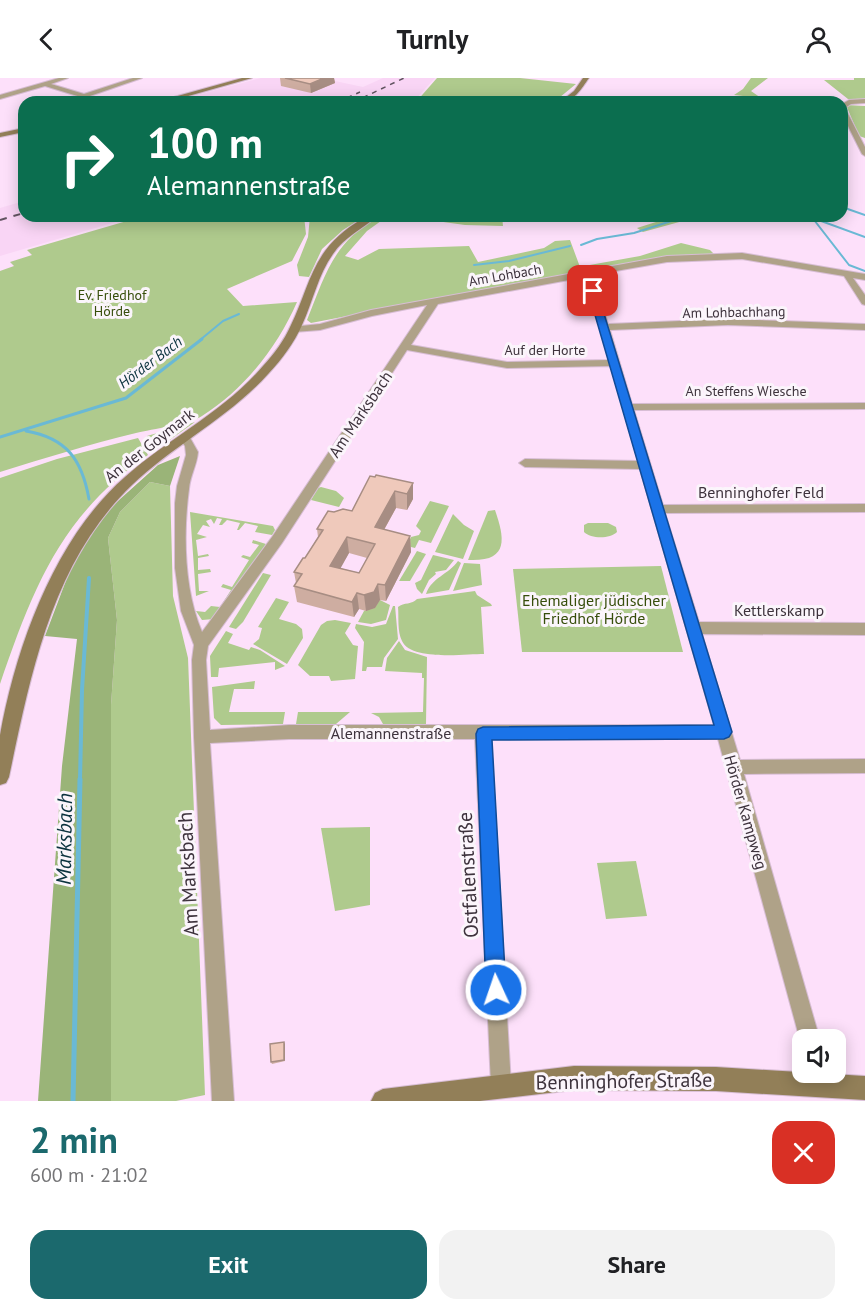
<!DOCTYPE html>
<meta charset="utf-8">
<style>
body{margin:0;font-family:"PT Sans",sans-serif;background:#f2f2f2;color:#202124;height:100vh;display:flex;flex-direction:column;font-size:22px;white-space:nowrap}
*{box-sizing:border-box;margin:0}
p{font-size:20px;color:#757577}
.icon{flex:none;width:33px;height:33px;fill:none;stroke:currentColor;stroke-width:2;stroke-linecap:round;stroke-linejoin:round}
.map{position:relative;height:1023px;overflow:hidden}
.side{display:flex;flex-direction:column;background:#fff;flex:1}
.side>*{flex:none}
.banner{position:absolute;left:18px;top:18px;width:830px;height:126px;border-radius:18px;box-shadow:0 3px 15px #0003;background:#0b6e4f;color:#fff;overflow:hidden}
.controls{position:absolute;left:792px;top:951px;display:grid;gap:12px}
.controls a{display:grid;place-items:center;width:54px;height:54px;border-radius:12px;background:#fff;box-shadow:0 3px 15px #0003;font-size:30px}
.pin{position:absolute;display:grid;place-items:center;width:51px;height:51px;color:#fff;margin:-26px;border-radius:12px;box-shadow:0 3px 9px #0006}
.me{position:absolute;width:66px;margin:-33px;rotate:357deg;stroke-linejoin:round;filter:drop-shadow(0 0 4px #0008)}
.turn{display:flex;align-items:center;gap:21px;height:126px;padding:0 30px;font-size:27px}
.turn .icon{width:78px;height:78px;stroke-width:2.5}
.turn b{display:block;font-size:42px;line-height:51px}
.round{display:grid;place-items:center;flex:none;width:63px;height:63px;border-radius:18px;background:#f2f2f2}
.head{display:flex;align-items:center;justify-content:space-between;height:102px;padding:0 30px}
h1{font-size:36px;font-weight:600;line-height:45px;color:#1b696d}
.cta{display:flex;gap:12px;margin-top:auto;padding:12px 30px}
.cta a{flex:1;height:69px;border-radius:18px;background:#1b696d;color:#fff;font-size:24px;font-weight:600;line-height:69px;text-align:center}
.cta a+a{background:#f2f2f2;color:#202124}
header{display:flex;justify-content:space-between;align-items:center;height:78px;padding:0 30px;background:#fff;font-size:27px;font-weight:600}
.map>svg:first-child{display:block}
.built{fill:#f9d5f5}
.green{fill:#afca8d}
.forest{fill:#9ab478}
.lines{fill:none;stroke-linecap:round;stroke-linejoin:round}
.stream-far4{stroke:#6ab9d5;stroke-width:1.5}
.stream-far3{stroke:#6ab9d5;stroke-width:2}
.stream-far2{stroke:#6ab9d5;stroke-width:3}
.stream-far1{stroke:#6ab9d5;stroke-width:4}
.stream{stroke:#6ab9d5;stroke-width:5}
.minor-casing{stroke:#d7bdd4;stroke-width:2}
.secondary-casing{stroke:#d7bdd4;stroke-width:2}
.minor{fill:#afa288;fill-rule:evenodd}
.secondary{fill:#927f58;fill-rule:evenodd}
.rail-far1{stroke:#615360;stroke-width:1.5;stroke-dasharray:5 5;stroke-linecap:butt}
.rail{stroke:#615360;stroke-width:2;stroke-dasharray:7 7;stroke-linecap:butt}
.wall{fill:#ceada1;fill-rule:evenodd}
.shaded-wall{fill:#a78d83}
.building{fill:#efc9bb;stroke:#a78d83;stroke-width:1.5;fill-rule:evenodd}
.route{fill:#1a73e8;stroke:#114b97;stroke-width:1.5}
.labels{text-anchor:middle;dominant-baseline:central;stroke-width:6;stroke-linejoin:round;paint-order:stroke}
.far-street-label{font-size:14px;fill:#3e333d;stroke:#fbf5fb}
.far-park-label{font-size:14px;fill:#374e0b;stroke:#fbf5fb}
.far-water-label{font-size:15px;font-style:italic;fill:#0b323e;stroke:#fbf5fb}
.street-label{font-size:16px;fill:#3e333d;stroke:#fbf5fb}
.park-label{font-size:16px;fill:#374e0b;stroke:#fbf5fb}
.near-street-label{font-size:20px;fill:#3e333d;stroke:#fbf5fb}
.near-water-label{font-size:21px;font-style:italic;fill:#0b323e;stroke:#fbf5fb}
</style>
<header><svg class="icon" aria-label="back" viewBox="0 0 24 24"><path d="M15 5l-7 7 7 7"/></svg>Turnly<svg class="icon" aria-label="person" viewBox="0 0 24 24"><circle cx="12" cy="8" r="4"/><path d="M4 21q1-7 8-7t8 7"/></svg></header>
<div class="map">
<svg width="865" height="1023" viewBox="0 0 865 1023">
<rect width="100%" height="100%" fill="#fde0fa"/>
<g class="built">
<path d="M 261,0 L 321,0 L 363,9 L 383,0 L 435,0 L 413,24 L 171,24 Z"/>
<path d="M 24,123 L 24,138 L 136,138 L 0,178 L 0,130 Z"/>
</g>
<g class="green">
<path d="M 437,0 L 520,0 L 576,6 L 554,24 L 416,24 Z"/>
<path d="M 751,0 L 768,0 L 751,13 L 761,20 L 734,17 L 743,11 Z"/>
<path d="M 854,0 L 865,0 L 865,21 L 848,21 L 824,2 L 854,2 Z"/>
<path d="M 846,27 L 865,28 L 865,60 L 859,58 Z"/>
<path d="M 144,138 L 304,138 L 306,156 L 292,183 L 227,211 L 243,228 L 297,224 C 278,268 244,312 202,338 C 190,346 152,351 136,355 C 90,366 45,380 0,394 L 0,193 L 14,188 L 10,184 L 32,177 L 27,172 Z"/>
<path d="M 310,138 L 365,138 L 343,152 L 322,171 L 309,199 L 299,198 L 297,187 L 308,159 Z"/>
<path d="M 379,138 L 388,138 L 367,153 L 345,178 L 358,182 L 379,171 L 469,168 L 478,184 L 544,170 L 555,163 L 570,162 L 580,189 L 577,194 L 311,245 L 307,242 C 326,195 333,165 379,138 Z"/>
<path d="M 400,138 L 502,138 L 503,148 L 465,147 Z"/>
<path d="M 675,138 L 701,138 L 643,154 L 637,150 Z"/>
<path d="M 681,165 L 710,172 L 714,176 L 660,180 L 604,190 L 584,188 L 640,178 Z"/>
<path d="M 195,344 L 157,371 L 147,358 Z"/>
<path d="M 138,360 L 148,377 C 61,437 33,510 0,606 L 0,400 L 57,381 Z"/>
<path d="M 150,404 L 170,408 L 173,518 L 188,580 L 205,1017 L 176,1023 L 111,1023 L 111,627 L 117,542 L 108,460 L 120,434 Z"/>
<path d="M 321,409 L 336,413 L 344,420 L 339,429 L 311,422 L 318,410 Z"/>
<path d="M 430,423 L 449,428 L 431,465 L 419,462 L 415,470 L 407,468 L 411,459 L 419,457 L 421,453 L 416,448 Z"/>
<path d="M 495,432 C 505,461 509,484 468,482 L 488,433 Z"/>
<path d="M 190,434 L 273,448 L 275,452 L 272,457 L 255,454 L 258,448 L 245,445 L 239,452 L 237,452 L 240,445 L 227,442 L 222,447 L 219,447 L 222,441 L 217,440 L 214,446 L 211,441 L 206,443 L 210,449 L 203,447 L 197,456 L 207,459 L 196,462 L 198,478 L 208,476 L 209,478 L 198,480 L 198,492 L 210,491 L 211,494 L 198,496 L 199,513 L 209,513 L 196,518 Z"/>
<path d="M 453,436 L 464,447 L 474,453 L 463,481 L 435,474 Z"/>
<path d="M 588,445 L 608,445 L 616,449 L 617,454 C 610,461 591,461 584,454 L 584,447 Z"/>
<path d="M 253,462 L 266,466 L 214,541 L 202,542 L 196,533 L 205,534 L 211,528 L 220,529 L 231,512 L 221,509 L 223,506 L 232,509 L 249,482 L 241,479 L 243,477 L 250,479 L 259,467 L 252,465 Z"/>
<path d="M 417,473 L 426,476 L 410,503 L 399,503 Z"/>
<path d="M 433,477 L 454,482 L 446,492 L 435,494 L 436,496 L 429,502 L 422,516 L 417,511 L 415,505 L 421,502 Z"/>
<path d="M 458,483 L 461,485 L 449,512 L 426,516 C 432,499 448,497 458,483 Z"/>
<path d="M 464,485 L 480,486 L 482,507 L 453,513 Z"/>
<path d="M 661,488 L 683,574 L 522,574 L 513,491 Z"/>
<path d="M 263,495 L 271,497 L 243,544 L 236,551 L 229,549 Z"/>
<path d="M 475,513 L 477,517 L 491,526 L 492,528 L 481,529 L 484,576 C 465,576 411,583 402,563 C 397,553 399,539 398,529 C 404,524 412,527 417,521 Z"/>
<path d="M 276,520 L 289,524 L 279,541 L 296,546 L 302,551 L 303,560 L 287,586 L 253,566 L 259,561 L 262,550 L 258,549 Z"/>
<path d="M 380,522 L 390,527 L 386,542 L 371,546 L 358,544 L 364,533 Z"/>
<path d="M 393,528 L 395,528 L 398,561 L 384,580 L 382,589 L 367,589 L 366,593 L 362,593 L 364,564 L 355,550 L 356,546 L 372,549 L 386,546 Z"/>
<path d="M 335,542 L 351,545 L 345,555 L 353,567 L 358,568 L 355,601 L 331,603 L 329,598 L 310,598 L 298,587 L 321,547 L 327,543 Z"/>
<path d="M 226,553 L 233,556 L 228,565 L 249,572 L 251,569 L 260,572 L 285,588 L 275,592 L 275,584 L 219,590 L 218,599 L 211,599 L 210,578 Z"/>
<path d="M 399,563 L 405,572 L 427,579 L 426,646 L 383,646 L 379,639 L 371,635 L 423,634 L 424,600 L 422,600 L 422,595 L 385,593 L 387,580 Z"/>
<path d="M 255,603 L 254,611 L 234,611 L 229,634 L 285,634 L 283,646 L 221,647 L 214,640 L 212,609 Z"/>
<path d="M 298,634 L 350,634 L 336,646 L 296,646 Z"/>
<path d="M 370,749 L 370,827 L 335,833 L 321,750 Z"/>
<path d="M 636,783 L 647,838 L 606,841 L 597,785 Z"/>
</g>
<path class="forest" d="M 180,378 L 170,408 L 150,404 L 120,434 L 108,460 L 117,542 L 111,627 L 111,1023 L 38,1023 L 62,688 L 77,561 L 45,558 L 73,484 L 99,440 L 158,387 Z"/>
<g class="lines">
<path class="stream-far4" d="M 746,24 L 747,21"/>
<g class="stream-far3">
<path d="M 842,129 L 865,137"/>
<path d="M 811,138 L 849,187 L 865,193"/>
<path d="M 813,140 L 865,159"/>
<path d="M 581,167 L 597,161 L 634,155 L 687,138"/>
<path d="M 474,187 L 509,183 L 570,168"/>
<path d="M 200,262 L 223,243 L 239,236"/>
</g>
<g class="stream-far2">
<path d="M 26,353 C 67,360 82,382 89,421"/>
<path d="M 0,359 L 126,320 L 202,261"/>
</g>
<path class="stream-far1" d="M 80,702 L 82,612 L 89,500"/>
<path class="stream" d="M 73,1023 L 80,701"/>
<g class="minor-casing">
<g id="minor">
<path d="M 59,0 L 68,0 L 51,6 L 84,16 L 133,0 L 142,0 L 84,20 L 45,8 L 0,21 L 0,17 Z"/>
<path d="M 865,21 L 865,25 L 851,26 L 845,30 L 865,69 L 865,78 L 862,76 L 842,36 L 842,26 L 849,22 Z"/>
<path d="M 742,175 L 865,196 L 865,202 L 853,200 L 865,217 L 865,227 L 862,226 L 844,198 L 742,181 L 667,184 L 593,197 L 608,246 L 728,241 L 865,246 L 865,252 L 728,247 L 610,252 L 632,326 L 865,325 L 865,331 L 634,332 L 663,427 L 865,426 L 865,434 L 665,435 L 699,544 L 865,545 L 865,557 L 702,556 L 740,682 L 865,681 L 865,695 L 744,696 L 820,962 L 802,962 L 802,968 L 800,962 L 718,661 L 491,661 L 511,1007 L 508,1014 L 501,1017 L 494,1014 L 491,1007 L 475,661 L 289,661 L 210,665 L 234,1023 L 212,1023 L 194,659 L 192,582 L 194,567 L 181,533 L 175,490 L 175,425 L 177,408 L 186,377 L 185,368 L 179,360 L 181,358 L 189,358 L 198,374 C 197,387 190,398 189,411 C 183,456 184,512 202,554 L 272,459 L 427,227 L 372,238 L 320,252 L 294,254 L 291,253 L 291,249 L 320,246 L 371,232 L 667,178 ZM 585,199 L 609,282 L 507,284 L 411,267 L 438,226 ZM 407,272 L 507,290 L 611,288 L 638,383 L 525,381 L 519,385 L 525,389 L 640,391 L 714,647 L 289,647 L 210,652 L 206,582 L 208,568 L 282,465 Z"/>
</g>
</g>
<g class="secondary-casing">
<g id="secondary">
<path d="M 242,0 L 252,0 L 167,24 L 156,24 Z"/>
<path d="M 583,0 L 589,0 C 581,11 574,24 560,24 L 574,13 Z"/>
<path d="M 24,50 L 24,54 L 0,59 L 0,55 Z"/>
<path d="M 367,138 L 377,138 C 363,151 344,159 333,176 C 318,197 313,223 302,247 C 294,265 282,281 269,295 C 229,340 175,366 132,407 C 52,484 31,595 9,699 L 6,705 L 0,707 C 0,691 0,673 0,657 C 16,568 55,460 125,399 C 169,360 224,334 263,288 C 274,276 284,263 291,247 C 303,223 309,195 325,173 C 336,158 351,147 367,138 Z"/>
<path d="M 574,988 L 716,989 L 865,998 L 865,1022 L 716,1013 L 574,1012 L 480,1023 L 371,1023 L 375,1015 L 383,1011 Z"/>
</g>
</g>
<use href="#minor" class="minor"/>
<use href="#secondary" class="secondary"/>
<g class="rail-far1">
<path d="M 338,24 L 360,14"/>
<path d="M 354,24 L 404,0"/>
</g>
<path class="rail" d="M 0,142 L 24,135"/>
</g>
<g class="wall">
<path d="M 280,0 L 334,0 L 335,5 L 311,15 L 281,8 Z"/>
<path d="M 413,405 L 413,421 L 407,432 L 396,430 L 384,452 L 410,458 L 411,474 L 386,523 L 380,522 L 375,530 L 366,533 L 359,531 L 354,539 L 297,524 L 294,508 L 296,505 L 294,494 L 305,480 L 318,459 L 317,451 L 334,434 L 352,433 ZM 349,475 L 367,480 L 359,495 L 340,490 Z"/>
<path d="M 285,966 L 285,983 L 272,986 L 271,984 Z"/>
</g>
<g class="shaded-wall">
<path d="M 324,0 L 334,0 L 335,5 L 311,15 L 310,6 Z"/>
<path d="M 413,405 L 413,421 L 407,432 L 407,416 Z"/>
<path d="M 395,413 L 396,430 L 376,466 L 375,449 Z"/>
<path d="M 410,458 L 411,474 L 386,523 L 385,507 Z"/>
<path d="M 347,459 L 349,475 L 333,504 L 330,488 Z"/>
<path d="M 378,506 L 380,522 L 375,530 L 366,533 L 364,517 Z"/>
<path d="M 357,515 L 359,531 L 354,539 L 352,524 Z"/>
<path d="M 284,964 L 285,966 L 285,983 L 284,982 Z"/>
</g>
<g class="building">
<path d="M 285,0 L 324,0 L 310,6 Z"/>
<path d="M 376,397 L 413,405 L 407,416 L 395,413 L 375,449 L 410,458 L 385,507 L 378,506 L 374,514 L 364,517 L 357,515 L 352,524 L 294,508 L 302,496 L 294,494 L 303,480 L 305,480 L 323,452 L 317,451 L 328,433 L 334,434 L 343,431 L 352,433 L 370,398 L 375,399 ZM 347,459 L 375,466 L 359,495 L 330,488 Z"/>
<path d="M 284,964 L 284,982 L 271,984 L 270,966 Z"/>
</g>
<path class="route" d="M 589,212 L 597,213 L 732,654 L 729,659 L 724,661 L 492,662 L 506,912 L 503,919 L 496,922 L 489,919 L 486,912 L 476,656 L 478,651 L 483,649 L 714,647 L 588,213 Z"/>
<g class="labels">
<g class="far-street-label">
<text transform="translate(505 197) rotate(-10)">Am Lohbach</text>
<text transform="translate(734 234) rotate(-1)">Am Lohbachhang</text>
<text x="545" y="272">Auf der Horte</text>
<text x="746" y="313">An Steffens Wiesche</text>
</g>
<g class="far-park-label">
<text x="112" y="217">Ev. Friedhof<tspan x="112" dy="16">Hörde</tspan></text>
</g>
<g class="far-water-label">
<text transform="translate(150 284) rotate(-37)">Hörder Bach</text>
</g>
<g class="street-label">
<text transform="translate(360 336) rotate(-56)">Am Marksbach</text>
<text transform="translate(149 367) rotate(-38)">An der Goymark</text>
<text x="761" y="414">Benninghofer Feld</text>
<text x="779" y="532">Kettlerskamp</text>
<text x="391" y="655">Alemannenstraße</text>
<text transform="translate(746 734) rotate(74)">Hörder Kampweg</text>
</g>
<g class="park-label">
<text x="594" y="522">Ehemaliger jüdischer<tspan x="594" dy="18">Friedhof Hörde</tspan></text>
</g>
<g class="near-street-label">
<text transform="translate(188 796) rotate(-93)">Am Marksbach</text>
<text transform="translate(468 797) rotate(-93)">Ostfalenstraße</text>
<text transform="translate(624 1003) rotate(-1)">Benninghofer Straße</text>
</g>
<g class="near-water-label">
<text transform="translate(64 761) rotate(-89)">Marksbach</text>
</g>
</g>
</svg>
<div class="controls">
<a><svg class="icon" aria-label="sound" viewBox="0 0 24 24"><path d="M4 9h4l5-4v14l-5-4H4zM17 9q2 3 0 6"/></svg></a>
</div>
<div class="pin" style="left:593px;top:213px;background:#d93025"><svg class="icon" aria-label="arrive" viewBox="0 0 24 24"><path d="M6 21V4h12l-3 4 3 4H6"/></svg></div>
<svg class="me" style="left:496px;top:912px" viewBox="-20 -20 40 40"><circle r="17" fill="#1a73e8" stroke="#fff" stroke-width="3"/><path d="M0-11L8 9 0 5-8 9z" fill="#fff"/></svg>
<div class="banner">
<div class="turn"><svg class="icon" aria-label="right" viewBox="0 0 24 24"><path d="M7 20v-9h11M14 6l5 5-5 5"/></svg><div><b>100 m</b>Alemannenstraße</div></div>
</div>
</div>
<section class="side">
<div class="head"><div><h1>2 min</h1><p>600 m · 21:02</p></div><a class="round" style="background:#d93025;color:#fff"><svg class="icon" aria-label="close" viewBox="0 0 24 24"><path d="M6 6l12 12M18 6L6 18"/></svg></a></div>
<div class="cta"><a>Exit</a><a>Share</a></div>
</section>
